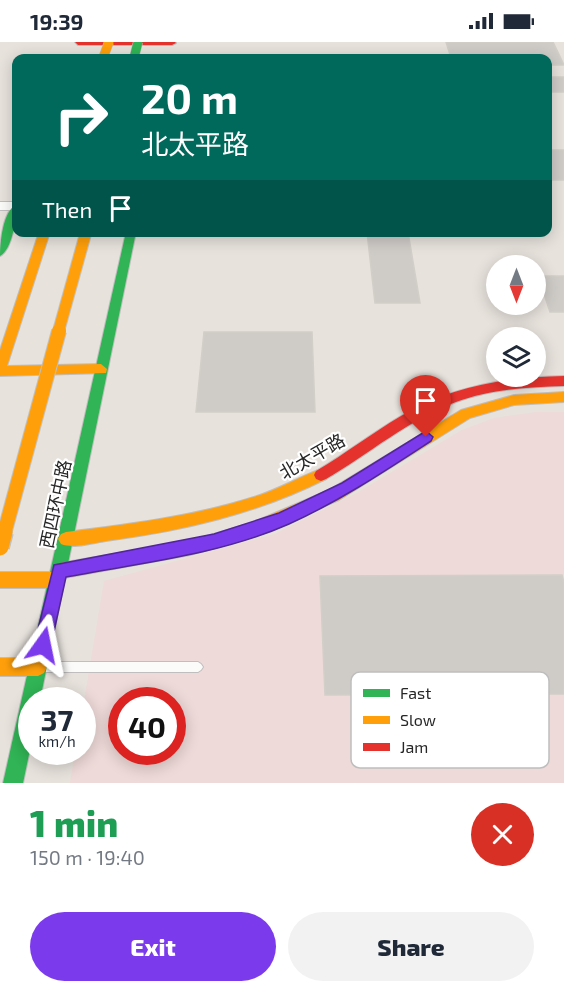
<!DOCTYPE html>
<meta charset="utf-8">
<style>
body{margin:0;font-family:"Exo 2","Noto Sans SC",sans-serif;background:#f2f2f3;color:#1f2937;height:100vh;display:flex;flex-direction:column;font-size:22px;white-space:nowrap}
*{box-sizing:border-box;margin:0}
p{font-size:20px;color:#747a83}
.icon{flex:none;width:33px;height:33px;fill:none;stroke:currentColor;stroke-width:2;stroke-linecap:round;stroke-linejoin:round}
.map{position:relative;height:741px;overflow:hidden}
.details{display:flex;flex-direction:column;background:#fff;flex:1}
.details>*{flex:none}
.banner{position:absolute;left:12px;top:12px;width:540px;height:183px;border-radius:12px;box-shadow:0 3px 15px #0003;background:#00695c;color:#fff;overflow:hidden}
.needle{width:39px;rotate:180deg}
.controls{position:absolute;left:486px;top:213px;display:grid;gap:12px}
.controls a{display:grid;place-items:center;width:60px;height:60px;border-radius:50%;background:#fff;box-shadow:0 3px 15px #0003;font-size:30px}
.speed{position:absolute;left:18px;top:645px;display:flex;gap:12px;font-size:30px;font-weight:700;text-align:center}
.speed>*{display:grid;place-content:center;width:78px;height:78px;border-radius:50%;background:#fff;box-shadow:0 3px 15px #0003;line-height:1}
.speed small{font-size:15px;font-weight:400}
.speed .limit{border:9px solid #d22;background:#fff;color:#111}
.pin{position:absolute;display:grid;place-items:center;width:51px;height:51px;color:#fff;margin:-62px -26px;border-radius:50% 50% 50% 0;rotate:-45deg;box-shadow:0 0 6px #0007}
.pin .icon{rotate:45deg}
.me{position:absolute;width:66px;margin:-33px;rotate:12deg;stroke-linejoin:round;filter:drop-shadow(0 0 4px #0008)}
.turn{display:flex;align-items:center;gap:21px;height:126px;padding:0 30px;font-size:27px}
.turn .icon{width:78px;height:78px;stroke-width:2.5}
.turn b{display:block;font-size:42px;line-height:51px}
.then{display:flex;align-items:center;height:57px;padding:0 30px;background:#0003;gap:12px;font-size:22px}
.round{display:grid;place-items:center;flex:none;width:63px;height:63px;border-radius:32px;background:#f2f2f3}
.overview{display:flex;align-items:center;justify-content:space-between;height:102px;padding:0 30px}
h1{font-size:36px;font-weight:800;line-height:45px;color:#1e9e55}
.button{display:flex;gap:12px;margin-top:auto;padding:12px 30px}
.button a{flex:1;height:69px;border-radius:36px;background:#7c3aed;color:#fff;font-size:24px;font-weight:800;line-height:69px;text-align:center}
.button a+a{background:#f2f2f3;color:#1f2937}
.status{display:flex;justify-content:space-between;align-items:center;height:42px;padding:0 30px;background:#fff;direction:ltr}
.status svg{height:16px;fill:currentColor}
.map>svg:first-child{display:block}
.medical{fill:#eedad8;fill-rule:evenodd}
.building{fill:#cfccc8;stroke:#d2cec8;stroke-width:1.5}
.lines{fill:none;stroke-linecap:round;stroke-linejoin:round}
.lane-casing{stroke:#c0bebe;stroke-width:2}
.street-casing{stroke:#c0bebe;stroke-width:2}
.fast-casing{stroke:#c0bebe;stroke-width:2}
.slow-casing{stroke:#c0bebe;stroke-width:2}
.jam-casing{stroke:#c0bebe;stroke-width:2}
.lane{fill:#fbfbfa;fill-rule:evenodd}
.street{fill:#fbfbfa;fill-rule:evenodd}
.fast{fill:#30b455;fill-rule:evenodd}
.slow{fill:#ff9f0a;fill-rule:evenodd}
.jam{fill:#e5322d;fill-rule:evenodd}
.fast-bridge-casing{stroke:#c3c1bf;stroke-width:10;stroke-linecap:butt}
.slow-bridge-far3-casing{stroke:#c3c1bf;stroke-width:10;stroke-linecap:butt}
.slow-bridge-far2-casing{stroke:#c3c1bf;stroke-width:13;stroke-linecap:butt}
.slow-bridge-far1-casing{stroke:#c3c1bf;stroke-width:16;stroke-linecap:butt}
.slow-bridge-casing{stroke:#c3c1bf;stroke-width:20;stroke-linecap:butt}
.fast-bridge{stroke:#30b455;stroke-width:9}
.slow-bridge-far3{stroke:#ff9f0a;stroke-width:9}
.slow-bridge-far2{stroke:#ff9f0a;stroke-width:11}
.slow-bridge-far1{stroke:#ff9f0a;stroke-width:14}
.slow-bridge{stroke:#ff9f0a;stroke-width:17}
.route{fill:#7c3aed;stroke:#51269a;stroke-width:1.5}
.labels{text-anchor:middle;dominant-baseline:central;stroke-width:4.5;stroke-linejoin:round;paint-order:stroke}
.street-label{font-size:18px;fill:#272727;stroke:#fff}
.key{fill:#fff;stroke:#bebebe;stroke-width:1.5}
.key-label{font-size:16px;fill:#272727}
</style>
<div class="status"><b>19:39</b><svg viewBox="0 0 49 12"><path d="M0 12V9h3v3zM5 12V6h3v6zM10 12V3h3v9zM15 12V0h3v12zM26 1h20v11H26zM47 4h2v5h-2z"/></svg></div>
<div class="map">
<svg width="564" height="741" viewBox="0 0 564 741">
<rect width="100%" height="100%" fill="#e7e2dc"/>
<path class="medical" d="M 536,370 L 564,370 L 564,741 L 70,741 L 75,710 L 82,710 L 83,665 L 104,539 L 275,492 L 357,451 L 462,388 L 494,376 ZM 122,658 L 172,658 L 172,710 L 122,710 Z"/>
<g class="building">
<path d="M 446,0 L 553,0 L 564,23 L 548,23 L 548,16 L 451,16 Z"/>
<rect x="548" y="35" width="16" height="15"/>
<rect x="548" y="108" width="16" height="30"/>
<path d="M 367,190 L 408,190 L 420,261 L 375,261 Z"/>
<path d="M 538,234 L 564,234 L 564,270 L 550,270 Z"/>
<path d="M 204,290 L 312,290 L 315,370 L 196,370 Z"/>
<path d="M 562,533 L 564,541 L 564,652 L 325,653 L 320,534 Z"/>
</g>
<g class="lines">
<g class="lane-casing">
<path id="lane" d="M 43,620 L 198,620 L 201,622 L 203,625 L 201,628 L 198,630 L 43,630 L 40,628 L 38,625 L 40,622 Z"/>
</g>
<g class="street-casing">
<rect id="street" x="0" y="160" width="16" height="8"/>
</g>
<g class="fast-casing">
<g id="fast">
<path d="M 16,163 C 17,175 12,208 0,214 C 0,200 3,169 16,163 Z"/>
<path d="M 126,190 L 136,190 L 40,658 L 32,658 L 32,698 L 23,741 L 3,741 Z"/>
</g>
</g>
<g class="slow-casing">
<g id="slow">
<path d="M 39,190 L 50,190 L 7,324 L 101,322 L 107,327 L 106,331 L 0,334 L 0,308 Z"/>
<path d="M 564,350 L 564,360 L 514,363 L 470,376 L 339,458 L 253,495 L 190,513 L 64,536 L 63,544 L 57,546 L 0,546 L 0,530 L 53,530 L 54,524 L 60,521 L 190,499 L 251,481 L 329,448 L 461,368 L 514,353 Z"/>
<path d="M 321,427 L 326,429 L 328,433 L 326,437 C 256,472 183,489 106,499 C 93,501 73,507 61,502 L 58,497 L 61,492 L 66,490 C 131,482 195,474 257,454 C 279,447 299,435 321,427 Z"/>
<path d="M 0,616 L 38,616 L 44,619 L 47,625 L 44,631 L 38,634 L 0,634 Z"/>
</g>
</g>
<g class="jam-casing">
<g id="jam">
<path d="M 75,0 L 175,0 L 176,1 L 172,3 L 78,3 Z"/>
<path d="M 564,334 L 564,344 C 528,345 490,347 456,360 C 408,378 369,412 326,437 L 321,439 L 316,437 L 314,433 L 316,429 C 345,412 372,391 401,374 C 452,344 506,335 564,334 Z"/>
</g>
</g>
<use href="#lane" class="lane"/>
<use href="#street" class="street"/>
<use href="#fast" class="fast"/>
<use href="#slow" class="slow"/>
<use href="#jam" class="jam"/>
<g class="fast-bridge-casing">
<path id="fast-bridge" d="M 134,16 L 138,0"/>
</g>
<g class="slow-bridge-far3-casing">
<path id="slow-bridge-far3" d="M 103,16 L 109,0"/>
</g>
<g class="slow-bridge-far2-casing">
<path id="slow-bridge-far2" d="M 58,291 L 86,190"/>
</g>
<g class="slow-bridge-far1-casing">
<path id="slow-bridge-far1" d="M 4,492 L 59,289"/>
</g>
<g class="slow-bridge-casing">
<path id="slow-bridge" d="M 0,505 L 4,490"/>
</g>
<use href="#fast-bridge" class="fast-bridge"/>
<use href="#slow-bridge-far3" class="slow-bridge-far3"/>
<use href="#slow-bridge-far2" class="slow-bridge-far2"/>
<use href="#slow-bridge-far1" class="slow-bridge-far1"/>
<use href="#slow-bridge" class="slow-bridge"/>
</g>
<path class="route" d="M 426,389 L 433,395 L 431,399 C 385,429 340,459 289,482 C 219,513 140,521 66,535 L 51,603 L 49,609 L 43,611 L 37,609 L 34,603 L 54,523 L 214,492 L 279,471 L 342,441 Z"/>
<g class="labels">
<g class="street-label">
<text transform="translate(312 414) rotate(-30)">北太平路</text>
<text transform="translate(55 462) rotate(-78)">西四环中路</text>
</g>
</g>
<rect x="351" y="630" width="198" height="96" rx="9" class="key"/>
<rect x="363" y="647" width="27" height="8" fill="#30b455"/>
<rect x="363" y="674" width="27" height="8" fill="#ff9f0a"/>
<rect x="363" y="701" width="27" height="8" fill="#e5322d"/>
<g class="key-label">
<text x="400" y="657">Fast</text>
<text x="400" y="684">Slow</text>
<text x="400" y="711">Jam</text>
</g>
</svg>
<div class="controls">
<a><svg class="needle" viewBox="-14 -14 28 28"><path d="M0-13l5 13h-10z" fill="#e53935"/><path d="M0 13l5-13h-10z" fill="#747a83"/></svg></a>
<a><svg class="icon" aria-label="layers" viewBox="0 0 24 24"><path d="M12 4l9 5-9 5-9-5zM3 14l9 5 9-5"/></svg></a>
</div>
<div class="speed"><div>37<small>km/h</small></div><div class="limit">40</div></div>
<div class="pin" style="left:426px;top:395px;background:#d93025"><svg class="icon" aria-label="arrive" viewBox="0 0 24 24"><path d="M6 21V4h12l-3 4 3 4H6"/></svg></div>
<svg class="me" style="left:43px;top:603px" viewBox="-20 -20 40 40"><path d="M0-17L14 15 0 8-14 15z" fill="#7c3aed" stroke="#fff" stroke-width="4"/></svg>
<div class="banner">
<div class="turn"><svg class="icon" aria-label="right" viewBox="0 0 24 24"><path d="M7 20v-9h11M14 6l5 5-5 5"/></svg><div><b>20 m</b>北太平路</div></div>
<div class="then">Then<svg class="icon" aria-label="arrive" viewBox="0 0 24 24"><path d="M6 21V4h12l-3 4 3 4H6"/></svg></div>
</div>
</div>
<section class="details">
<div class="overview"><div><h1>1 min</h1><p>150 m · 19:40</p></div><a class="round" style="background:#d93025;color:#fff"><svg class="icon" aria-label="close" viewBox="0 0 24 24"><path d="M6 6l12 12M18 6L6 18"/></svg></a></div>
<div class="button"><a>Exit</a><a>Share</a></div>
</section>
